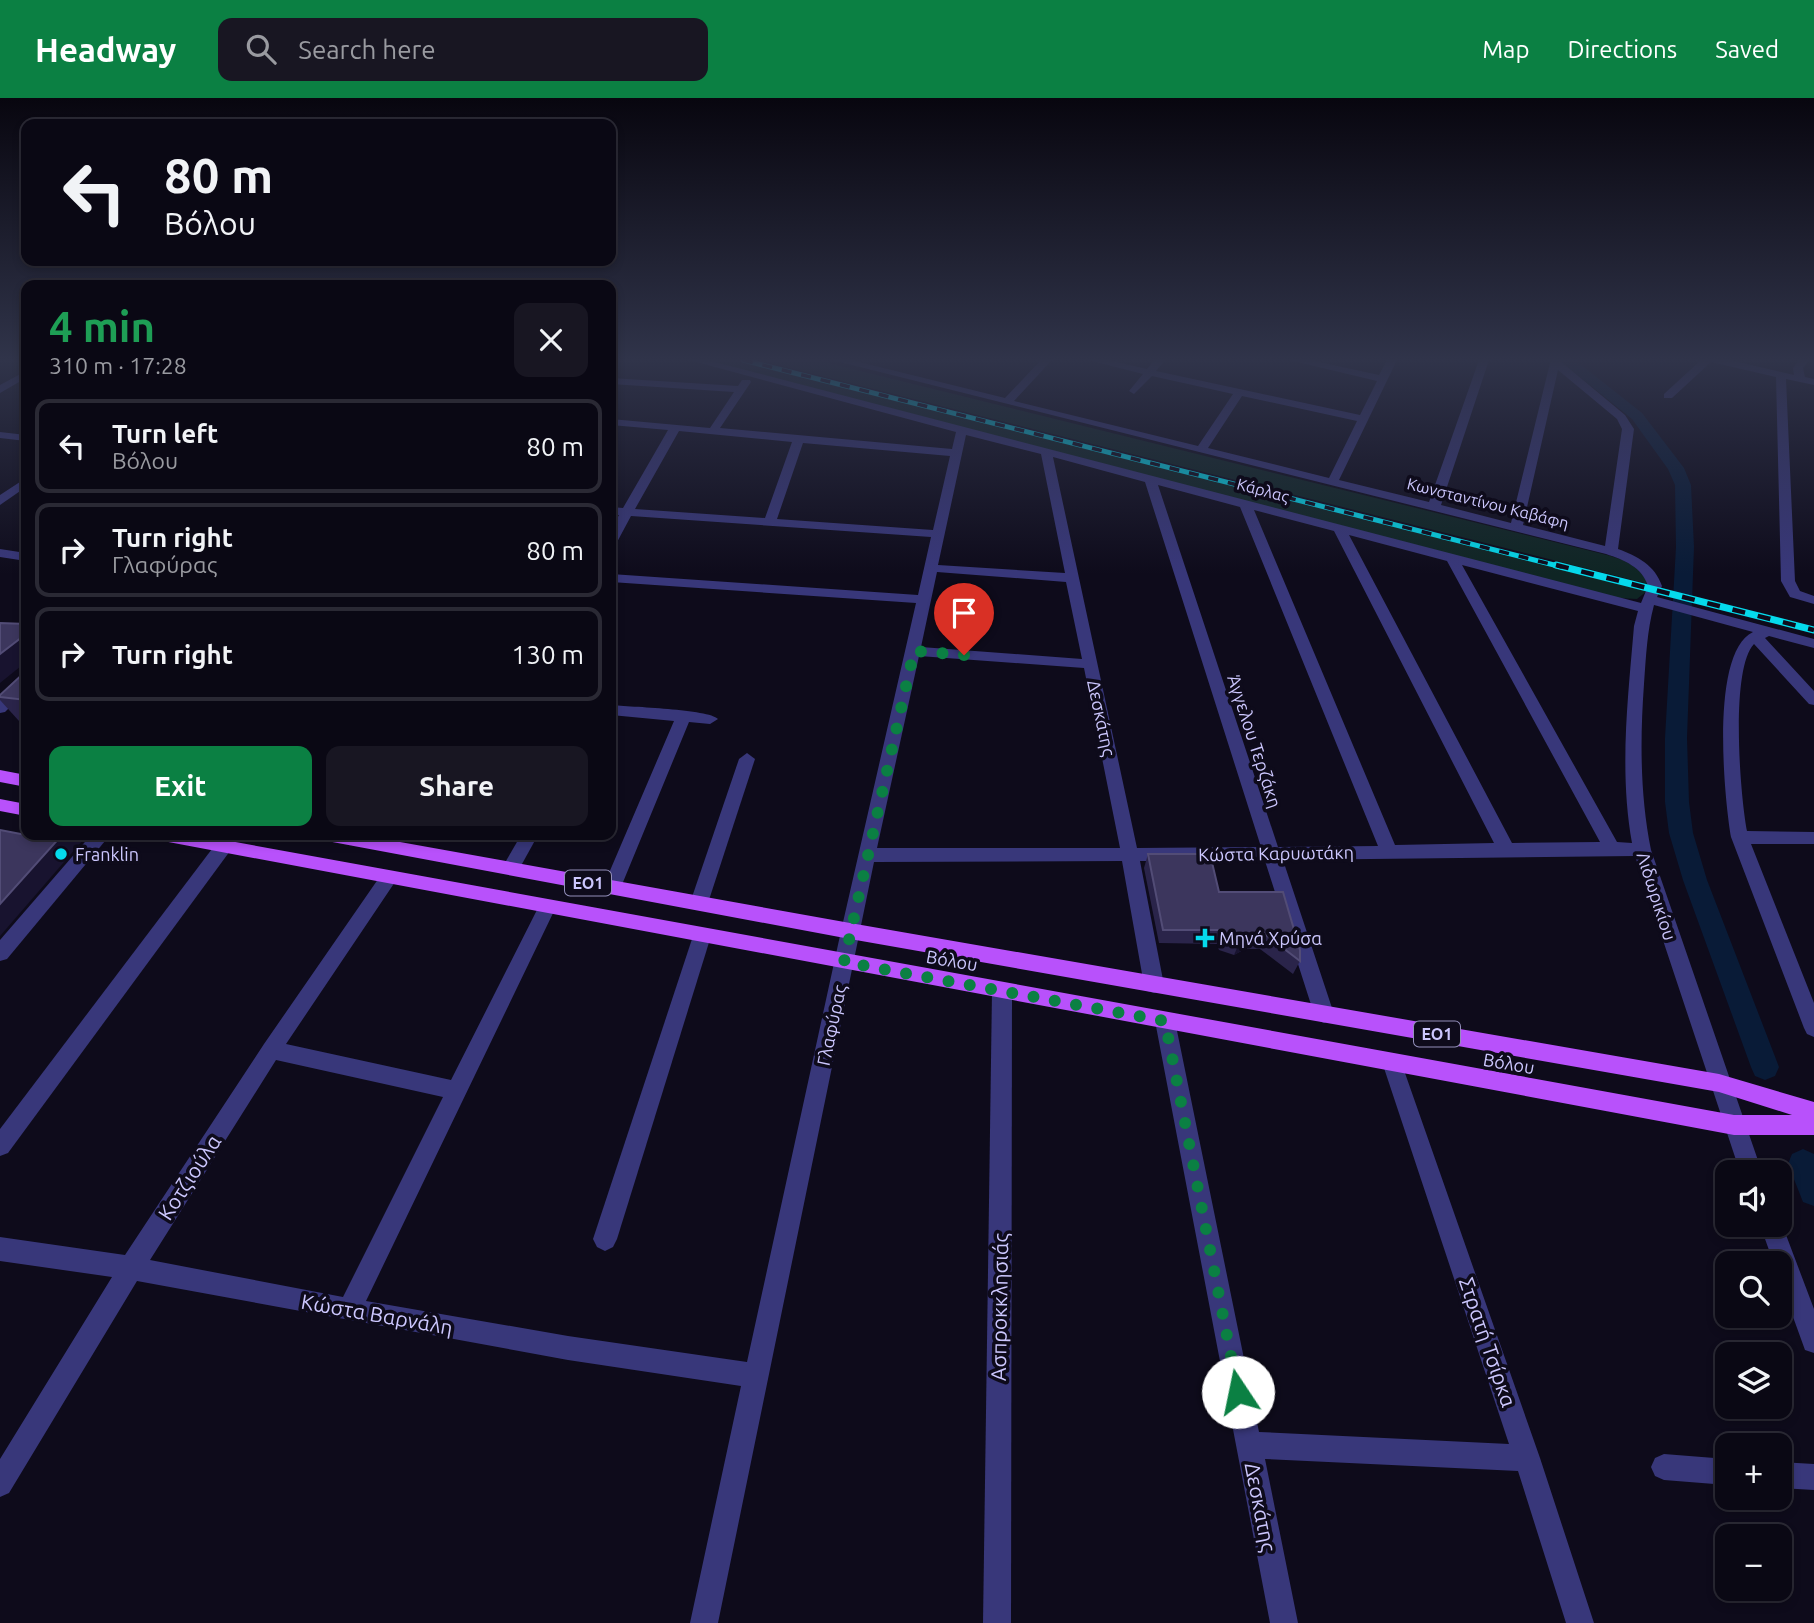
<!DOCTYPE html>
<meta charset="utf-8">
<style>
body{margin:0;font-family:Ubuntu,sans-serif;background:#181622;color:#f1f3f6;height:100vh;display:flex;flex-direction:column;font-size:26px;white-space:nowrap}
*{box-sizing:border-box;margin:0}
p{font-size:23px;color:#999aa0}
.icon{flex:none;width:38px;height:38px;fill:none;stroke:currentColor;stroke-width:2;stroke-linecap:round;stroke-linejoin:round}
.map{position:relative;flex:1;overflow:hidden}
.sheet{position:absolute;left:21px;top:182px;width:595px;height:560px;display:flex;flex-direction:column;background:#0a0814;border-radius:14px;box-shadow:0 4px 10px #0003,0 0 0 2px #2a2934}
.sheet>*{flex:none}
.banner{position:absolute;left:21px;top:21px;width:595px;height:147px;border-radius:14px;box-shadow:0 4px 10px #0003,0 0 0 2px #2a2934;background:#0a0814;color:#f1f3f6;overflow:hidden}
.fabs{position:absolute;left:1715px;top:1062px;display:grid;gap:14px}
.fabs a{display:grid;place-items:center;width:77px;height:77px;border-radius:14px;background:#0a0814;box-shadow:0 4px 10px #0003,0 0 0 2px #2a2934;font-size:35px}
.pin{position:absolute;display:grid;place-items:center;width:60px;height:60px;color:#fff;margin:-72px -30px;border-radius:50% 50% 50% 0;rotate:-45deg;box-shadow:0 0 7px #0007}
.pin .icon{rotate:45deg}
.me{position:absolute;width:77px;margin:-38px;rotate:349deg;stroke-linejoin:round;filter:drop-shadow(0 0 5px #0008)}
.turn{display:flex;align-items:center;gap:24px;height:147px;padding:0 28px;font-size:32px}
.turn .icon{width:91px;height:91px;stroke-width:2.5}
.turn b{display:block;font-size:49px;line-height:60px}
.round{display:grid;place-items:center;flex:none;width:74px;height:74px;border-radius:14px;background:#181622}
.summary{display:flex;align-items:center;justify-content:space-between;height:119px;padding:0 28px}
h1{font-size:42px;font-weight:700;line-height:52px;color:#1e9e55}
.action{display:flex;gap:14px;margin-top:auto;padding:14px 28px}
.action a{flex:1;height:80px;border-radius:14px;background:#0b8043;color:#fff;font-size:28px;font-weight:700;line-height:80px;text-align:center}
.action a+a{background:#181622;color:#f1f3f6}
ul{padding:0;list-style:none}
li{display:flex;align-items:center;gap:21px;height:94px;margin:0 14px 10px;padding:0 14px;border:4px solid #2a2934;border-radius:14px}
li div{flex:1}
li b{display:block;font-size:26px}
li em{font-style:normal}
header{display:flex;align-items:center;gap:42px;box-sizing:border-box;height:98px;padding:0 35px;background:#0b8043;color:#fff}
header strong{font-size:33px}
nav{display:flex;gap:38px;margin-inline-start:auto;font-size:24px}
.search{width:490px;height:63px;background:#181622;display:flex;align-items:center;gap:18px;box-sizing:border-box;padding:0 24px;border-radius:14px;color:#999aa0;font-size:26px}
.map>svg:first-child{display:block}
.green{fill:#0f2524}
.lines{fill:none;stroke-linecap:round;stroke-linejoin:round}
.canal{fill:#091b37;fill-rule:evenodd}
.minor{fill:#38377a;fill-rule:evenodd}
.major{fill:#b851fb;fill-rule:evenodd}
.rail-far1-casing{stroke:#05daec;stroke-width:5}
.rail-casing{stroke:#05daec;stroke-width:7}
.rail-far1{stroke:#0e0b1b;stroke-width:3.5;stroke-dasharray:10;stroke-linecap:butt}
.rail{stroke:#0e0b1b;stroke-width:4.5;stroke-dasharray:13;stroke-linecap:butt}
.wall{fill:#2a244a}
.shaded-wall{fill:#18132f}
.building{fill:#3c365d;stroke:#524c76;stroke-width:2}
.route{stroke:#0b8043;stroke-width:12;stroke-dasharray:0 21.6}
.poi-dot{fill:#05daec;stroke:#0e0b1b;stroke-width:2.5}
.labels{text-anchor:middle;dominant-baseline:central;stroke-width:7;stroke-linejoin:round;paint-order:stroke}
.far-street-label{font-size:16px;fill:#ccc7fe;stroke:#0e0b1b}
.shield{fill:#0e0b1b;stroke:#938fba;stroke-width:2}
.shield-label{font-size:16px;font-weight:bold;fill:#ccc7fe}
.street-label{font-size:18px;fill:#ccc7fe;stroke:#0e0b1b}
.poi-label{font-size:18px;fill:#ccc7fe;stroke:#0e0b1b;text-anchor:start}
.near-street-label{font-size:21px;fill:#ccc7fe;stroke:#0e0b1b}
</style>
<header>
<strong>Headway</strong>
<div class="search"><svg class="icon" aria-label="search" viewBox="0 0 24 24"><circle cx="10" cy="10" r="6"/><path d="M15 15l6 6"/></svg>Search here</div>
<nav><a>Map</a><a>Directions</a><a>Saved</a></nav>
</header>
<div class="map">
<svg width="1814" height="1525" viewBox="0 0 1814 1525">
<rect width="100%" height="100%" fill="#0e0b1b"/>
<g class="green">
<path d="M 704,262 L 735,262 L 1647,493 L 1637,501 L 1618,500 Z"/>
<path d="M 759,262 L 816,262 L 1607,457 C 1625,462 1639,468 1648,486 Z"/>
</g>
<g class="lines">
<g class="canal">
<path d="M 1559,262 L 1575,262 L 1642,315 L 1684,370 L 1691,387 L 1694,449 L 1687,640 L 1689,704 L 1693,735 L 1707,782 L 1779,969 L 1775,978 L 1765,982 L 1755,978 L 1751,969 L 1683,782 L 1669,735 L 1665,704 L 1665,640 L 1676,449 L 1675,387 L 1668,371 L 1632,321 Z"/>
<path d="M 1803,1051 L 1814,1056 L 1814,1108 L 1803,1104 L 1788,1066 L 1792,1056 Z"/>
</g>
<g class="minor">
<path d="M 689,262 L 707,262 L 1641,505 L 1648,488 C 1642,469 1624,462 1606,456 L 832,262 L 851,262 L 1005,300 L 1041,262 L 1052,262 L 1014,303 L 1198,348 L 1233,296 L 1152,278 L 1134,296 L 1129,293 L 1143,276 L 1088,262 L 1108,262 L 1147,271 L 1154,262 L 1165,262 L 1156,273 L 1360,317 L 1377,283 L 1289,262 L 1310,262 L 1379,277 L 1387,262 L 1397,262 L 1339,382 L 1429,404 L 1479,262 L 1489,262 L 1441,407 L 1511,425 L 1550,265 L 1547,262 L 1559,262 L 1625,317 L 1634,331 L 1618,451 C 1637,458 1655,467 1662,488 L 1657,499 L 1814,541 L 1814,550 L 1769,538 L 1765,540 L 1814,593 L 1814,607 L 1809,606 L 1754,546 C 1730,571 1740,697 1747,733 L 1814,734 L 1814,746 L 1751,746 L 1814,905 L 1814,939 L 1807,936 L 1804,930 L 1731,739 C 1724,698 1710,554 1753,534 L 1654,507 C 1647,533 1646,559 1644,586 C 1640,642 1640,697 1651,752 L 1762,1074 L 1740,1074 L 1635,758 L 1283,762 L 1334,916 L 1331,922 L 1324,925 L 1317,922 L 1314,916 L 1265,763 L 1140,763 L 1164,887 L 1161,893 L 1154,895 L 1147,893 L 1144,887 L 1122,763 L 874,764 L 718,1525 L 690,1525 L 741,1288 L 568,1262 L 137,1183 L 9,1395 L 0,1399 L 0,1361 L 112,1179 L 0,1163 L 0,1139 L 125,1157 L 264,946 L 383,774 L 395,774 L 398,779 L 395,784 L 286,946 L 451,982 L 541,804 L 547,802 L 553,804 L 556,809 L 366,1203 L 568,1238 L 747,1264 L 841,833 L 916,505 L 611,484 L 611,476 L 918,497 L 931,439 L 631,418 L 616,446 L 611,447 L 611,432 L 619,417 L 611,417 L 611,409 L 623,410 L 668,332 L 611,327 L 611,321 L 710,330 L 734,294 L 611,286 L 611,280 L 738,288 L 742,282 L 750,282 L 751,284 L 720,330 L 952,351 L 956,334 ZM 1558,272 L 1617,321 L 1622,331 L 1605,448 L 1523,427 ZM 1242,298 L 1357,323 L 1329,380 L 1208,350 ZM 679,333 L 792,344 L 765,420 L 635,411 ZM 966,337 L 1041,356 L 1065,475 L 938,467 ZM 803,345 L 950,358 L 933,432 L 777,421 ZM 1053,359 L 1145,384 L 1261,749 L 1137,750 ZM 1158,387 L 1240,409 L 1378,748 L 1278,749 ZM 1254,412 L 1334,433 L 1494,745 L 1395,747 ZM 1349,437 L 1447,463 L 1600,744 L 1512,745 ZM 1462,467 L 1638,513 L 1634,528 C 1628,600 1619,673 1632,745 L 1617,744 ZM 937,474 L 1066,484 L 1082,561 L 921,549 ZM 919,558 L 1084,570 L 1120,750 L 877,750 ZM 276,962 L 443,999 L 343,1199 L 150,1162 Z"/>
<path d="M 1701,262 L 1730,262 L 1794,277 L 1793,270 L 1799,262 L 1809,262 L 1803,270 L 1805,279 L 1814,281 L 1814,287 L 1786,281 L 1795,483 L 1800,493 L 1814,498 L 1814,506 L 1790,499 L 1781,483 L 1776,279 L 1711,264 L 1672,300 L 1664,300 L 1664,296 Z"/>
<path d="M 26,273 L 26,280 L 0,295 L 0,287 Z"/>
<path d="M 0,334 L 26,337 L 26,343 L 0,340 Z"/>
<path d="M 26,380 L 26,389 L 0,407 L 0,397 Z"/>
<path d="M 0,451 L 26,455 L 26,463 L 0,459 Z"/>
<path d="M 26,580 L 26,593 L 5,614 L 0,615 L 0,601 L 21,582 Z"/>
<path d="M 611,607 C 630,609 709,611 718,621 L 710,626 L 689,624 L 621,789 L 618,794 L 606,794 L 603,789 L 674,623 L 611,617 Z"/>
<path d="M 747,655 L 755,661 L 708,805 L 705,810 L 699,812 L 693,810 L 690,805 L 739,661 Z"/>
<path d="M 91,737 L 110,737 L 7,861 L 0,863 L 0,842 Z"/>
<path d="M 521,737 L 538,737 L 517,775 L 505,775 L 502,770 Z"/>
<path d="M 224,741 L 230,743 L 233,748 L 230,753 L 8,1055 L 0,1058 L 0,1031 L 218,743 Z"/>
<path d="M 702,830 L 709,833 L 711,838 L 617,1141 L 613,1149 L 605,1153 L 597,1149 L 593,1141 L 693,838 L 695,833 Z"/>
<path d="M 1002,885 L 1009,887 L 1012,893 L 1011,1525 L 983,1525 L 992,893 L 995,887 Z"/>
<path d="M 1165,914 L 1172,917 L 1175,923 L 1259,1334 L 1509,1346 L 1382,964 L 1385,958 L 1392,955 L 1399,958 L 1540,1360 L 1594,1525 L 1566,1525 L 1518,1373 L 1265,1361 L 1298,1525 L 1270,1525 L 1155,923 L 1158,917 Z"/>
<path d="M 1780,1121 L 1814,1211 L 1814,1255 L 1805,1252 L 1780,1183 L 1780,1166 L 1774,1166 L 1760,1127 L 1780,1127 Z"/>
<path d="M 1664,1356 L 1727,1361 L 1727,1387 L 1664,1382 L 1655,1378 L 1651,1369 L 1655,1360 Z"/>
<path d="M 1780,1364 L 1814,1366 L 1814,1392 L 1780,1390 Z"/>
</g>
<g class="major">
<path d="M 0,672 L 26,677 L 26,689 L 0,684 Z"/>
<path d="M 0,701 L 26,706 L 26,718 L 0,713 Z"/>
<path d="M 154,737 L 197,737 L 1734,1017 L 1792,1017 L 1719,994 L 850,841 L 327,743 L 321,742 L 318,737 L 361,737 L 850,825 L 1719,976 L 1814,1004 L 1814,1037 L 1734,1037 L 163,743 L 157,742 Z"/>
</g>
<g class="rail-far1-casing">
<path id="rail-far1" d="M 743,262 L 1562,469"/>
</g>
<g class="rail-casing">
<path id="rail" d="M 1556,467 L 1814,532"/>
</g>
<use href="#rail-far1" class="rail-far1"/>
<use href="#rail" class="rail"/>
</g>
<g class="wall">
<path d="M 26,573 L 26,624 L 19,623 L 0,602 L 0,597 Z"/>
<path d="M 1148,756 L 1219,794 L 1300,863 L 1293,876 L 1260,851 L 1245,851 L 1234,857 L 1219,852 L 1217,846 L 1159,845 L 1144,770 Z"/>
</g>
<g class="shaded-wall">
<path d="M 26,536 L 26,564 L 0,585 L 0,556 Z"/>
<path d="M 62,737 L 78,737 L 83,742 L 0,838 L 0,806 Z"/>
<path d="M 1251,837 L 1245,851 L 1234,857 L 1240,843 Z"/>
</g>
<g class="building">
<path d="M 0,525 L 26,526 L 26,536 L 0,556 Z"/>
<path d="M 26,573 L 26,602 L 0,599 L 0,597 Z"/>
<path d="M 0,732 L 26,737 L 62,737 L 0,806 Z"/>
<path d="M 1148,756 L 1210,756 L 1219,794 L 1283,794 L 1300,852 L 1300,863 L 1266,837 L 1251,837 L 1240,843 L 1224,838 L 1223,832 L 1163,832 Z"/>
</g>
<linearGradient id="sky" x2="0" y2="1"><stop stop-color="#08060f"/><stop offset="0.55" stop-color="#30344a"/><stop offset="1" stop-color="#30344a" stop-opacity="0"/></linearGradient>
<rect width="1814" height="476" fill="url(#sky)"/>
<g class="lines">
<path class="route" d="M 964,557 L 914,553 L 844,864 L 1165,923 L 1238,1294"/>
</g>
<g class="poi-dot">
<circle cx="61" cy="756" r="7"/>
<path d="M1201.5 829.5h7v7h7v7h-7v7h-7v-7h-7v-7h7z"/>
</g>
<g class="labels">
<g class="far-street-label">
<text transform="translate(1263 392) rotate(15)">Κάρλας</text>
<text transform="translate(1488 405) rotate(14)">Κωνσταντίνου Καβάφη</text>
</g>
<g class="shield">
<rect x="565" y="772.5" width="46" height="25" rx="5"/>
<rect x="1414" y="923.5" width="46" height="25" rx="5"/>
</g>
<g class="shield-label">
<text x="588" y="785">ΕΟ1</text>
<text x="1437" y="936">ΕΟ1</text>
</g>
<g class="street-label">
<text transform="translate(1102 620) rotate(78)">Δεσκάτης</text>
<text transform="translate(1255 643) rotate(72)">Άγγελου Τερζάκη</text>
<text transform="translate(1276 755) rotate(-1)">Κώστα Καρυωτάκη</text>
<text transform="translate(1657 798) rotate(72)">Λιδωρικίου</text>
<text transform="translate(952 862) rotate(10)">Βόλου</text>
<text transform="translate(831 927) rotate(-78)">Γλαφύρας</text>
<text transform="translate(1509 965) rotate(10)">Βόλου</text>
</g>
<g class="poi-label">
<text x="75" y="756">Franklin</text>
<text x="1219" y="840">Μηνά Χρύσα</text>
</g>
<g class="near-street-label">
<text transform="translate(189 1079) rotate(-57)">Κοτζιούλα</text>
<text transform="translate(999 1209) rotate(-89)">Ασπροκκλησιάς</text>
<text transform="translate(377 1216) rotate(10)">Κώστα Βαρνάλη</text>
<text transform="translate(1488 1244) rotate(71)">Στρατή Τσίρκα</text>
<text transform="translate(1261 1409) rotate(79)">Δεσκάτης</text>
</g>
</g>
</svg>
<div class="fabs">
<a><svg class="icon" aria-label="sound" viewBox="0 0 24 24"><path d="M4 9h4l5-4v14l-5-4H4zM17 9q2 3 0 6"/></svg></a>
<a><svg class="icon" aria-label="search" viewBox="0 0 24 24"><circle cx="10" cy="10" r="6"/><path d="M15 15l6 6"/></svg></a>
<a><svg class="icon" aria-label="layers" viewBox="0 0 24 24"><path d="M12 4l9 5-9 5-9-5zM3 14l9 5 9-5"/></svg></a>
<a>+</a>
<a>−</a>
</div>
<div class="pin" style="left:964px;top:557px;background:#d93025"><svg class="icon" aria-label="arrive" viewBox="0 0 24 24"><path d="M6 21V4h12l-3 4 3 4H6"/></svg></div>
<svg class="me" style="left:1238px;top:1294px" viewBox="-20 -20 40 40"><circle r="19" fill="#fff"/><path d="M0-13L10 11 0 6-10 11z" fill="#0b8043"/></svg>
<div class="banner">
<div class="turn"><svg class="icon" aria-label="left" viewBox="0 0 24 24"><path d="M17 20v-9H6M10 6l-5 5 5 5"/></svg><div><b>80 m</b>Βόλου</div></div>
</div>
<section class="sheet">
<div class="summary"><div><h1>4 min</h1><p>310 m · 17:28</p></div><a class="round"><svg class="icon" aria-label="close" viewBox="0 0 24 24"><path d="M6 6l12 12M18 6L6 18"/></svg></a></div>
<ul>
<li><svg class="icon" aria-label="left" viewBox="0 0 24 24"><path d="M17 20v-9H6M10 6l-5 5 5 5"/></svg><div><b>Turn left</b><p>Βόλου</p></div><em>80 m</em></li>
<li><svg class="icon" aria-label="right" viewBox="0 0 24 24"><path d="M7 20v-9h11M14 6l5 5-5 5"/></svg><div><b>Turn right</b><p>Γλαφύρας</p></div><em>80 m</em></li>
<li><svg class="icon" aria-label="right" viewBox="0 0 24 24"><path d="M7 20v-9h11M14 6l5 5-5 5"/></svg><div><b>Turn right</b></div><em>130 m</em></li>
</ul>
<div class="action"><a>Exit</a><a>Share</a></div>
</section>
</div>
